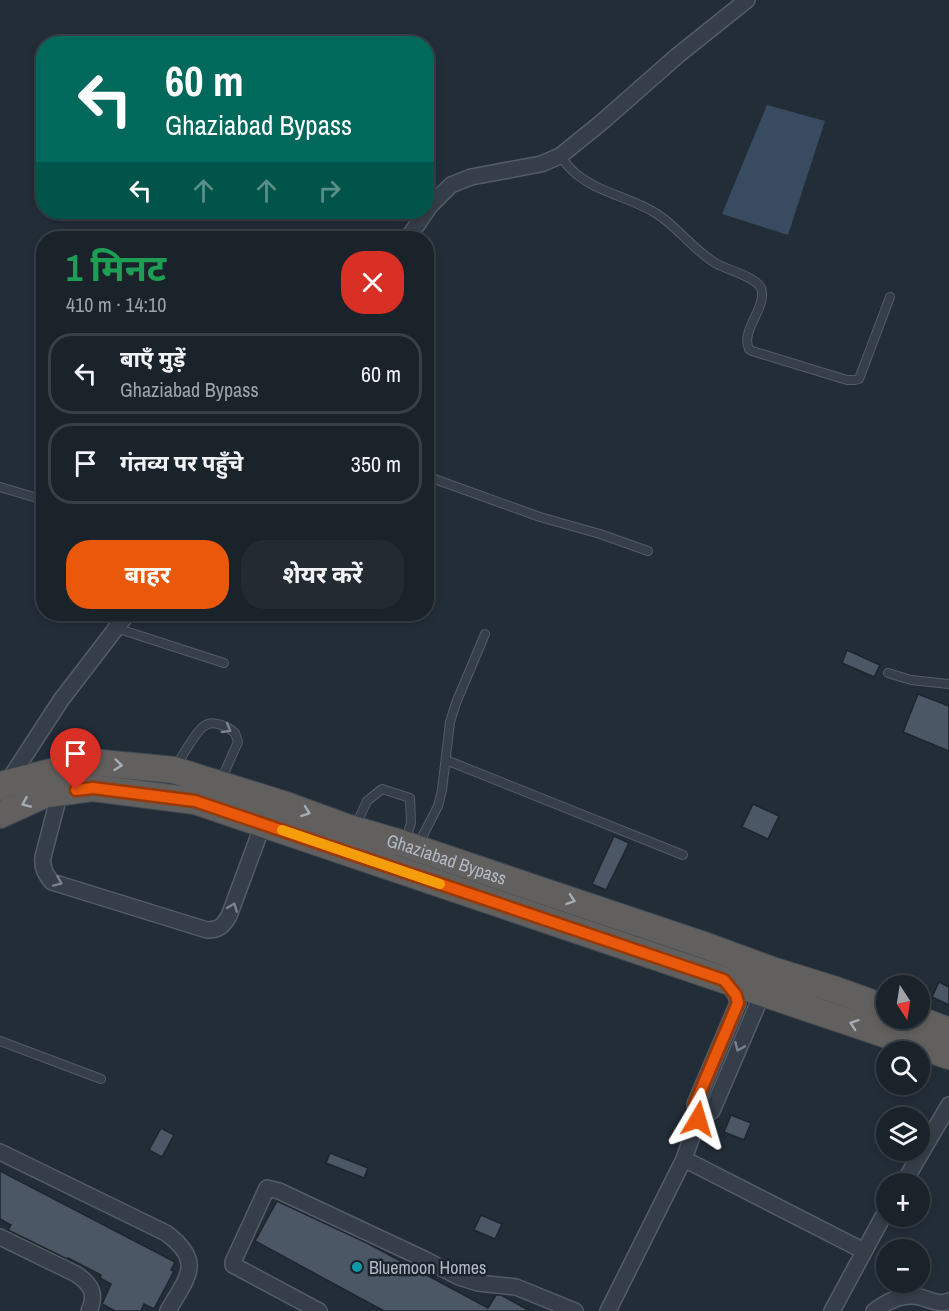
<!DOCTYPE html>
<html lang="hi">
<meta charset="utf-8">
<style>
body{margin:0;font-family:"Archivo Narrow","Noto Sans Devanagari",sans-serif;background:#232a32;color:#f1f3f6;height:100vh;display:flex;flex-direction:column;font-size:22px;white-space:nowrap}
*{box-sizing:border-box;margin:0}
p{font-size:20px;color:#9fa4a8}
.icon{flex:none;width:33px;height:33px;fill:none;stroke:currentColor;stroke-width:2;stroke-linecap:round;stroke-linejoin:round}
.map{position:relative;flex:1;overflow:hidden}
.drawer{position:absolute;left:36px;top:231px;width:398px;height:390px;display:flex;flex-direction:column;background:#1a222a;border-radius:24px;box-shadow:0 3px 9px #0003,0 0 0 2px #383f47}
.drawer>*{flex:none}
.guide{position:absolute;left:36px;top:36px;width:398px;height:183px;border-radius:24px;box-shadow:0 3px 9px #0003,0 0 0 2px #383f47;background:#00695c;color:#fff;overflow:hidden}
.needle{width:39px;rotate:168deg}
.tools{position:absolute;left:876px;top:975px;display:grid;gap:12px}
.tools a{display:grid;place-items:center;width:54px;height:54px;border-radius:50%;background:#1a222a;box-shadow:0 3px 9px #0003,0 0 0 2px #383f47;font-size:30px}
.pin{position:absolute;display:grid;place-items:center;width:51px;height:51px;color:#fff;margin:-62px -26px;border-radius:50% 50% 50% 0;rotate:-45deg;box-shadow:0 0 6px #0007}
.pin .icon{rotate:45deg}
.me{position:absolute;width:66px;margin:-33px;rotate:7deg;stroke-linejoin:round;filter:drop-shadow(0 0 4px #0008)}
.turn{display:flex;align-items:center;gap:21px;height:126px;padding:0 30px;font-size:27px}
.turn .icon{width:78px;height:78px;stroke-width:2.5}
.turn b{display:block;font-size:42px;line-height:51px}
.lanes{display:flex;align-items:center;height:57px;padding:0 30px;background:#0003;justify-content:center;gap:30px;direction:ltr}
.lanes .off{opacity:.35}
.round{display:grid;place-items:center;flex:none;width:63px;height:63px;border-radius:24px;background:#232a32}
.headline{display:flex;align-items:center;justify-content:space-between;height:102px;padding:0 30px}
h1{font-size:36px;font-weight:700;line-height:45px;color:#1e9e55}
.action{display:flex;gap:12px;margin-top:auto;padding:12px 30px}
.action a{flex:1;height:69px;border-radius:24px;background:#ea580c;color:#fff;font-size:24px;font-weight:700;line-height:69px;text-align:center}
.action a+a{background:#232a32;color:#f1f3f6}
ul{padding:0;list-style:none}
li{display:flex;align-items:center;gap:18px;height:81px;margin:0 12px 9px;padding:0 18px;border:3px solid #383f47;border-radius:24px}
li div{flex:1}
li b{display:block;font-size:22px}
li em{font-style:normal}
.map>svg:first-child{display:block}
.water{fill:#394b61}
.building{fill:#4b5764;stroke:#1d252f;stroke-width:1.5}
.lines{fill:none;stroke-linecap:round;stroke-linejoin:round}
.service-casing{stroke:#545c66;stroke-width:10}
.minor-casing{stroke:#545c66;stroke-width:18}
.trunk-casing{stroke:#414953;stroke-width:28}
.service{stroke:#363e49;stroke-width:8}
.minor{stroke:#363e49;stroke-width:15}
.trunk{stroke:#61605e;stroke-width:26}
.oneway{stroke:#7a828d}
.oneway2{stroke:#a5acb6}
.route-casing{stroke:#983908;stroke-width:15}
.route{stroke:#ea580c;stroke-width:10}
.slow{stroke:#f59e0b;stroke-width:10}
.culture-dot{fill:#0f9aa8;stroke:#1b232d;stroke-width:2}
.labels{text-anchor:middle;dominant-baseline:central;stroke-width:5;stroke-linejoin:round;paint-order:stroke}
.street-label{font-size:18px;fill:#b1b9c5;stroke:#1b232d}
.poi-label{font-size:18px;fill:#b1b9c5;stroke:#1b232d;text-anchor:start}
</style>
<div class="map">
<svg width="949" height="1311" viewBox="0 0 949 1311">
<rect width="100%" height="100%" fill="#232d38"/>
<path class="water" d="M 767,105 L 825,121 L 788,235 L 722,214 Z"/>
<g class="building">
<path d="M 847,650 L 880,665 L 874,677 L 842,663 Z"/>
<path d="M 918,694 L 949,706 L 949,751 L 903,732 Z"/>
<path d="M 753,804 L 779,816 L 768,839 L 742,827 Z"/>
<path d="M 614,836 L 629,843 L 606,890 L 592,884 Z"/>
<path d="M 939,982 L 949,987 L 949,1005 L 932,997 Z"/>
<path d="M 731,1115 L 751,1123 L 744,1140 L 724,1132 Z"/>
<path d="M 161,1128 L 174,1135 L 162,1157 L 149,1150 Z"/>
<path d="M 330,1153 L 368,1168 L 364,1178 L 326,1163 Z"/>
<path d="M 0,1171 L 175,1262 L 171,1270 L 174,1271 L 154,1309 L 144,1304 L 141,1311 L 115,1311 L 102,1304 L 111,1284 L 100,1278 L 101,1275 L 68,1258 L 67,1259 L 8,1230 L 11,1225 L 0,1219 Z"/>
<path d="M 277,1201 L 367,1243 L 488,1308 L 496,1295 L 501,1295 L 530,1311 L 384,1311 L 255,1241 Z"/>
<path d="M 481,1215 L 502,1224 L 495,1239 L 474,1230 Z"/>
</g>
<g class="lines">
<g class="service-casing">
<g id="service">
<path d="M 560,156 C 566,163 571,171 579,176 C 602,194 633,198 657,214 C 679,228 694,251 717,264 C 728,270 756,277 761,288 C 768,307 740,330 749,349 L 752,351 L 847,380 L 855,380 L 859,379 L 890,297"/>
<path d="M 426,476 L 540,517 L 600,534 L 648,551"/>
<path d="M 0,487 L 44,500"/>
<path d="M 116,628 L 224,663"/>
<path d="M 888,673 L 911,680 L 949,684"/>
<path d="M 446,760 L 683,855"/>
<path d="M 176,766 C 182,757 196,731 204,726 C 213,719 228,727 235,733 L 238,742 L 221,780"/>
<path d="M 356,825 L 367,801 L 382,789 L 410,798 L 411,823 L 405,842"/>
<path d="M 418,845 L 438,806 L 442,790 L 450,722 L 456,703 L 485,634"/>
<path d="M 0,1041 L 101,1079"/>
</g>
</g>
<g class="minor-casing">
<g id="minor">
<path d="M 408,238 L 430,206 L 451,185 L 471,177 L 541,164 L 560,156 L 602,122 L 677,56 L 747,0"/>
<path d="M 7,783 L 61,700 L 127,614"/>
<path d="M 60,792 L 43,857 C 42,868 45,874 52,882 L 207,930 C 219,930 223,926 229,916 L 263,824"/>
<path d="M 698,1119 L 712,1111 L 766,985"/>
<path d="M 0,1152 L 166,1233 C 205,1262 187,1277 168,1311"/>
<path d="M 684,1159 L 864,1251"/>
<path d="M 903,1184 L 949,1105"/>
<path d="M 0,1237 L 76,1274 C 91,1284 97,1294 89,1311"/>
<path d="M 319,1311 L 233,1265 L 233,1262 L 267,1188 L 279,1191 L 424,1259 L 459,1277 L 478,1283 L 516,1287 L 575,1311"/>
<path d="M 608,1311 L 684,1159 L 698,1119 L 695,1104 L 738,1003 L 736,995 L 725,981"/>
<path d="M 832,1311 L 886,1211"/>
<path d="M 874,1311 C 888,1301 903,1293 920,1297 C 930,1300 939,1305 949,1301"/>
</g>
</g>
<g class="trunk-casing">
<g id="trunk">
<path id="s1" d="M 0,787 L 7,783 L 91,762 L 174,770 L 283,804 L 346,827 L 404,844 L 540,890 L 701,944 L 772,970 L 833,989 L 886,1008"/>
<path d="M 0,815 L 44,795 L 93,788 L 195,801 L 949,1056"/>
<path d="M 915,1018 L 949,1031"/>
</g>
</g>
<use href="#service" class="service"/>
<use href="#minor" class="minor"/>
<use href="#trunk" class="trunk"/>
</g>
<defs><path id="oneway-chevron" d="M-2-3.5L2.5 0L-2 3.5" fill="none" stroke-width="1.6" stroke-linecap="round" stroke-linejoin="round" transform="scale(1.5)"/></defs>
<g class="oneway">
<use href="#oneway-chevron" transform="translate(227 729) rotate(30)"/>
<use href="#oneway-chevron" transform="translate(58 882) rotate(24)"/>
<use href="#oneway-chevron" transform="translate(233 907) rotate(-69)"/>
<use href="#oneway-chevron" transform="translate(739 1047) rotate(113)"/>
</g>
<g class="oneway2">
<use href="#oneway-chevron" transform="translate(118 765) rotate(6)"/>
<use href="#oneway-chevron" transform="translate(26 803) rotate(156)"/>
<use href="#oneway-chevron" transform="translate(306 812) rotate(20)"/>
<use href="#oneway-chevron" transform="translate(571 900) rotate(19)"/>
<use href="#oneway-chevron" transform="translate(854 1024) rotate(-161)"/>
</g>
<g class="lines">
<g class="route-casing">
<path id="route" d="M 76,790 L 93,788 L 195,801 L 724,980 L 736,995 L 738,1003 L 695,1104 L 698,1119"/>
</g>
<use href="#route" class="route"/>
<path class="slow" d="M 282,830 L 440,884"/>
</g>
<circle class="culture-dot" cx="357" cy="1267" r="6"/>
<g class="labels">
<g class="street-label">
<text stroke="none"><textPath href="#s1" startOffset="465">Ghaziabad Bypass</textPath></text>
</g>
<g class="poi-label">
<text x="369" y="1267">Bluemoon Homes</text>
</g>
</g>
</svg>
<div class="tools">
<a><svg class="needle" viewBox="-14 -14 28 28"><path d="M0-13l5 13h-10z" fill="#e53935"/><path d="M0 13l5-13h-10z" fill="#9fa4a8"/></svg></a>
<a><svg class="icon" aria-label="search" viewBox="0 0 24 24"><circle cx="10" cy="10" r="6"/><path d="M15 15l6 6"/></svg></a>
<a><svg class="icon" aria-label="layers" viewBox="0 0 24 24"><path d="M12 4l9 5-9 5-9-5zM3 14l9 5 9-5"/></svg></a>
<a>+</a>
<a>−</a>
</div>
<div class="pin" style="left:76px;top:790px;background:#d93025"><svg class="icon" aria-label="arrive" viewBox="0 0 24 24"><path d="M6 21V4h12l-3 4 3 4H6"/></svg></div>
<svg class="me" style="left:698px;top:1119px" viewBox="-20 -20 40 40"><path d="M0-17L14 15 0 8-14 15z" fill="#ea580c" stroke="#fff" stroke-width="4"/></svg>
<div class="guide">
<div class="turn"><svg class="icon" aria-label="left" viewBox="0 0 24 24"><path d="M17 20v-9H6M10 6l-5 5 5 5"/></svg><div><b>60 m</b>Ghaziabad Bypass</div></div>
<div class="lanes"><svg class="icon" aria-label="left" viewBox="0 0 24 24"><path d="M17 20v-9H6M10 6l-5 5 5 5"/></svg><svg class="icon off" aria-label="ahead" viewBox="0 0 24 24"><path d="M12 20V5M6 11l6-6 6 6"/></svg><svg class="icon off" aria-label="ahead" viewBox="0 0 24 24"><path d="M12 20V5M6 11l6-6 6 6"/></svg><svg class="icon off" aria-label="right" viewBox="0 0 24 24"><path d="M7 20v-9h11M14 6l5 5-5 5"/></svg></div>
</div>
<section class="drawer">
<div class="headline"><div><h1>1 मिनट</h1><p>410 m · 14:10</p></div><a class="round" style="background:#d93025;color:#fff"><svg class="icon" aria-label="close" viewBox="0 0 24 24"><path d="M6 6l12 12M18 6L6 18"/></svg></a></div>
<ul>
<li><svg class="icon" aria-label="left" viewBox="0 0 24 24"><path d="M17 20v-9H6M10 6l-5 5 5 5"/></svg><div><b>बाएँ मुड़ें</b><p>Ghaziabad Bypass</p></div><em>60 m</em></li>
<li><svg class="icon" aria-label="arrive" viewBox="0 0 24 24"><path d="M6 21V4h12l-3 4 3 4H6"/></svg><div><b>गंतव्य पर पहुँचे</b></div><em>350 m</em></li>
</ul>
<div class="action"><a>बाहर</a><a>शेयर करें</a></div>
</section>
</div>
